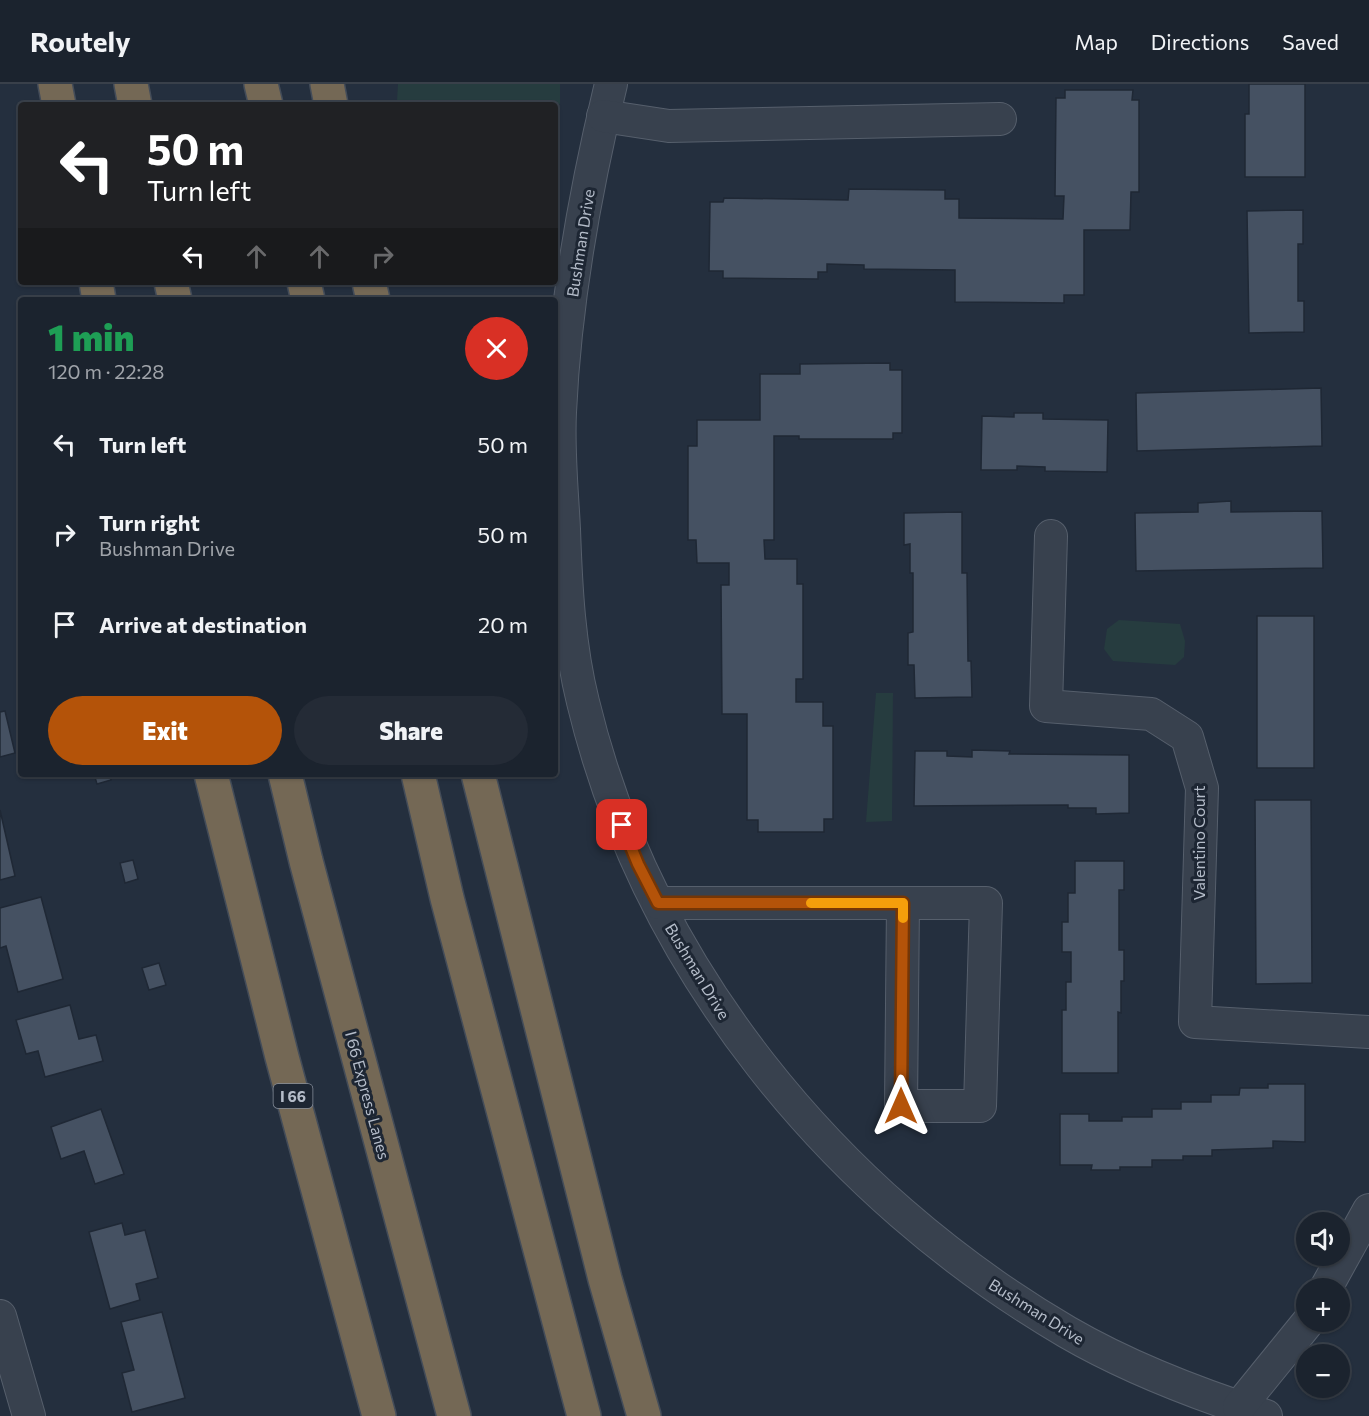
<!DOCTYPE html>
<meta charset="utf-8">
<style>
body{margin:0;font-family:Commissioner,sans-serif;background:#242b36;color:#f1f3f6;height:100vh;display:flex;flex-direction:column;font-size:22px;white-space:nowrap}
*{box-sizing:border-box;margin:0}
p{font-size:20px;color:#a0a4aa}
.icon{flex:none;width:33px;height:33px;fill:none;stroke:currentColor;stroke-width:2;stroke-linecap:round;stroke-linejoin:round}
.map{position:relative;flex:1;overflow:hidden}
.drawer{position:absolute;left:18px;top:213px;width:540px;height:480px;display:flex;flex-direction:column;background:#1b232e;border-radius:6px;box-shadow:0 2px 4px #0004,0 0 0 2px #39404a}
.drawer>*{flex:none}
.top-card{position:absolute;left:18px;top:18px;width:540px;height:183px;border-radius:6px;box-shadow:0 2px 4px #0004,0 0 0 2px #39404a;background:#202124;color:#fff;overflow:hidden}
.fabs{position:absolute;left:1296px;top:1128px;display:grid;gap:12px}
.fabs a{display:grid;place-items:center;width:54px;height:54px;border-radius:50%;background:#1b232e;box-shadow:0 2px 4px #0004,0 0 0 2px #39404a;font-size:30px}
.pin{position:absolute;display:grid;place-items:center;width:51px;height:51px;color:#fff;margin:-26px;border-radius:12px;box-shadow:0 3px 9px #0006}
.me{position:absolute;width:66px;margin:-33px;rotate:0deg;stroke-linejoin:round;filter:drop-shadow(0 0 4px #0008)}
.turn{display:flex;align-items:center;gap:21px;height:126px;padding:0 30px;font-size:27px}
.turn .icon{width:78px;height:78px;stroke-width:2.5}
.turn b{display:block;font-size:42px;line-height:51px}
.lanes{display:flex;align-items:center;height:57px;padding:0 30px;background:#0003;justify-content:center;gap:30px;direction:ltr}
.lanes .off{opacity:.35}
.round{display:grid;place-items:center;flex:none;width:63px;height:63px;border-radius:32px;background:#242b36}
.summary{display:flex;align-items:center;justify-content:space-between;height:102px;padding:0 30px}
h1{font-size:36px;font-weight:800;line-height:45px;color:#1e9e55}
.primary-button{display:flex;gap:12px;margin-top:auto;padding:12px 30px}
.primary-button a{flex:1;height:69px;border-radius:36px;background:#b45309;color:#fff;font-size:24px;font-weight:800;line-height:69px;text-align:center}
.primary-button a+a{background:#242b36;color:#f1f3f6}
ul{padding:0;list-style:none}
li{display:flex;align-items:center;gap:18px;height:90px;padding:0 30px}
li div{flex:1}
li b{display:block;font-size:22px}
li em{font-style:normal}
header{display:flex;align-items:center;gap:36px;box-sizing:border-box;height:84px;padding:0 30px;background:#1b232e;border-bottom:2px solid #39404a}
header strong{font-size:28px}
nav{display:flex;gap:33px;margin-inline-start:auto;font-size:21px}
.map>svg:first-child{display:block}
.green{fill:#263c3f}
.building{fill:#455162;stroke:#1f2835;stroke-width:1.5}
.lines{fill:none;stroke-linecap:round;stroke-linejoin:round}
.minor-casing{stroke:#565f6c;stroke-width:34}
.highway-casing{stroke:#434c59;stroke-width:36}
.minor{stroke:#38414e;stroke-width:32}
.highway{stroke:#746855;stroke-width:33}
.route-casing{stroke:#753606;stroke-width:15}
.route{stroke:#b45309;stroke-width:10}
.slow{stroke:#f59e0b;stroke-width:10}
.labels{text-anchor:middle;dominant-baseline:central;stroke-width:6;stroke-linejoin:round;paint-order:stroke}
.shield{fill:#1d2633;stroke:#878f9c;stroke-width:1.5}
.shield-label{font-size:15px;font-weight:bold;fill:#b4bcc9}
.street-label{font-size:16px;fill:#b4bcc9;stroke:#1d2633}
</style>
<header>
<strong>Routely</strong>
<nav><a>Map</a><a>Directions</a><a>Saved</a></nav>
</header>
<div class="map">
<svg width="1369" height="1332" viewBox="0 0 1369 1332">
<rect width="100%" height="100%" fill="#242f3e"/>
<g class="green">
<path d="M 398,0 L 560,0 L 560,20 L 397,17 Z"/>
<path d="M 1119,536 L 1180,540 L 1185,557 L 1184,573 L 1175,581 L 1113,577 L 1104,565 L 1107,545 Z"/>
<path d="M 876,609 L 893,609 L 892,737 L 866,738 Z"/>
</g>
<g class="building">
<path d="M 1249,0 L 1305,0 L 1305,93 L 1245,93 L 1245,30 L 1249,30 Z"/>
<path d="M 1065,6 L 1133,6 L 1132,16 L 1139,16 L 1139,108 L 1131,108 L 1130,146 L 1084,146 L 1084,211 L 1064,211 L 1064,219 L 955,218 L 955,186 L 864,185 L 864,181 L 827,180 L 827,188 L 818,188 L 818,195 L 723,194 L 723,187 L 709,187 L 710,118 L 723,118 L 724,114 L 848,116 L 849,105 L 945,106 L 945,115 L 959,115 L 959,134 L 1063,135 L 1064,112 L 1055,112 L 1056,14 L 1065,14 Z"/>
<path d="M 1303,126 L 1303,160 L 1298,160 L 1298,217 L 1304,217 L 1304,248 L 1249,249 L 1247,127 Z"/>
<path d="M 890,279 L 890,286 L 902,286 L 902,349 L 893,349 L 893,355 L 799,355 L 799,352 L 774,352 L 774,456 L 764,456 L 765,475 L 797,475 L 797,500 L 803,500 L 803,595 L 796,595 L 796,618 L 823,618 L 823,642 L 833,642 L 833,735 L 824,735 L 824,748 L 758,748 L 758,736 L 747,736 L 747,630 L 722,630 L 721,501 L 729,501 L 729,479 L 697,479 L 696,456 L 688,456 L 688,362 L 697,362 L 697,336 L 760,336 L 760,290 L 800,290 L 800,280 Z"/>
<path d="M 1321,304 L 1322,362 L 1137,367 L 1136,309 Z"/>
<path d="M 1014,329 L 1043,329 L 1043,335 L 1108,336 L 1107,388 L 1045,387 L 1045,383 L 1017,382 L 1017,386 L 981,386 L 982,332 L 1014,333 Z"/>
<path d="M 1231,417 L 1231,428 L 1322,427 L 1323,484 L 1136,487 L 1135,429 L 1198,428 L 1198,419 Z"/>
<path d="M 962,428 L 962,489 L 967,489 L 968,577 L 971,577 L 972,613 L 915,614 L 914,581 L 908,581 L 908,549 L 913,548 L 913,489 L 910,489 L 910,460 L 904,461 L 904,429 Z"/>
<rect x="1257" y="532" width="57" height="152"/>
<path d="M 5,627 L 15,669 L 0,673 L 0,628 Z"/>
<path d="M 972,666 L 1010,667 L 1009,670 L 1129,671 L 1129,729 L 1096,730 L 1096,724 L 1068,724 L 1068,721 L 914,722 L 915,667 L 947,667 L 947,672 L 972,673 Z"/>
<path d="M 94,690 L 110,690 L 111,696 L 97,700 Z"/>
<path d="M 1255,716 L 1311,716 L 1312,899 L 1256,900 Z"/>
<path d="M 0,726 L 15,792 L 0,796 Z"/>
<path d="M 133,776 L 138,795 L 125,799 L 120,779 Z"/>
<path d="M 1075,777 L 1124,777 L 1124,806 L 1119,806 L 1119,866 L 1124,866 L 1124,897 L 1121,897 L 1121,929 L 1118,928 L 1118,989 L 1062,989 L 1062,926 L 1066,926 L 1066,898 L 1071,898 L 1071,868 L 1062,868 L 1062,838 L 1068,838 L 1068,809 L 1075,809 Z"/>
<path d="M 41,813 L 63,895 L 18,908 L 6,862 L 0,864 L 0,824 Z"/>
<path d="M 159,879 L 166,901 L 149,906 L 142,884 Z"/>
<path d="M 70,921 L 79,955 L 96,951 L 103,977 L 45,993 L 38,967 L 26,970 L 16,936 Z"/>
<path d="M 1268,1000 L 1305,1000 L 1305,1058 L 1273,1057 L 1273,1064 L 1212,1066 L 1212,1072 L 1183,1072 L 1183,1076 L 1152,1076 L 1152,1083 L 1120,1083 L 1120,1086 L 1091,1086 L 1092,1081 L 1060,1081 L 1060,1030 L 1089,1030 L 1089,1037 L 1122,1037 L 1122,1033 L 1152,1033 L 1152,1025 L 1181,1025 L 1181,1018 L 1211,1018 L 1211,1011 L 1239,1011 L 1240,1004 L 1268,1004 Z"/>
<path d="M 101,1025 L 124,1090 L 95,1100 L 84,1067 L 61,1075 L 51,1043 Z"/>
<path d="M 122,1139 L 125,1151 L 145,1146 L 158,1194 L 136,1200 L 140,1216 L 110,1225 L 89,1148 Z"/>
<path d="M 162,1228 L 185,1314 L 132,1328 L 122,1289 L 134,1286 L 121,1238 Z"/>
</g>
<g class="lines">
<g class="minor-casing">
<g id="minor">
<path d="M 611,0 C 585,107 565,219 560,328 C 558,367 562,406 564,445 C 566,503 569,562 583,618 C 647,884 833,1111 1067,1248 C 1129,1284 1197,1310 1266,1332"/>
<path d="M 603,32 L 669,42 L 1000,35"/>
<path d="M 1051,452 L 1046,622 L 1151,630 L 1187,653 L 1202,704 L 1195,938 L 1369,948"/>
<path d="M 658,819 L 986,819 L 980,1022 L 901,1022 L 903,819"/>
<path d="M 1326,1204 L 1369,1126"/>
<path d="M 0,1232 L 29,1332"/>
<path d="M 1239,1323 L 1308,1238"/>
</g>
</g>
<g class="highway-casing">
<g id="highway">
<path d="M 55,0 L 59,21"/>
<path d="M 131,0 L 135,21"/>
<path d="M 261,0 L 266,21"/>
<path d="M 327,0 L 331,21"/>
<path d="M 96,198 L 99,216"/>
<path d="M 171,198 L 175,216"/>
<path d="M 304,198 L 308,216"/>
<path d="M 369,198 L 373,216"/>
<path d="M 211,690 L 282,973 L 379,1332"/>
<path d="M 285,690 L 306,777 L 454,1332"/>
<path d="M 418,690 L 447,814 L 584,1332"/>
<path d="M 478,690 L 605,1195 L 644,1332"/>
</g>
</g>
<use href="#minor" class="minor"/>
<use href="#highway" class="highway"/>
</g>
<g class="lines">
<g class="route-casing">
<path id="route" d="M 622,741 L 638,780 L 658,819 L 903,819 L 901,1022"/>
</g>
<use href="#route" class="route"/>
<path class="slow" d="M 811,819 L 903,819 L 903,834"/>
</g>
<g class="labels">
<rect class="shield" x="273.5" y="1000" width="39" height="24" rx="4.5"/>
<g class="shield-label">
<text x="293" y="1012">I 66</text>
</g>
<g class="street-label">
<text transform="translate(580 159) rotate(-81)">Bushman Drive</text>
<text transform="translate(1198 759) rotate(-90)">Valentino Court</text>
<text transform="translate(698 887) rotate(59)">Bushman Drive</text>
<text transform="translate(368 1011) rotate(75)">I 66 Express Lanes</text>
<text transform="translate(1037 1227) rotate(32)">Bushman Drive</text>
</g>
</g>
</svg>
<div class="fabs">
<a><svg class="icon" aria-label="sound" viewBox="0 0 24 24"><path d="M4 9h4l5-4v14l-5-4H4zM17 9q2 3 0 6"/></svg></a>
<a>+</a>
<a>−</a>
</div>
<div class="pin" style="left:622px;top:741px;background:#d93025"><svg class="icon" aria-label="arrive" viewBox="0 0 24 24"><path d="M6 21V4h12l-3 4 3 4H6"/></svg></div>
<svg class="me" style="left:901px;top:1022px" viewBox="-20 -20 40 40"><path d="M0-17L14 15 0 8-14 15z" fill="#b45309" stroke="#fff" stroke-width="4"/></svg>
<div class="top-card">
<div class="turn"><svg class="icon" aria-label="left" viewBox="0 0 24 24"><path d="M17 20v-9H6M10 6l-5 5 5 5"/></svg><div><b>50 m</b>Turn left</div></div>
<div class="lanes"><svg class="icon" aria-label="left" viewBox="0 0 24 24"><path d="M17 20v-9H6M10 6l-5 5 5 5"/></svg><svg class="icon off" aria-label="ahead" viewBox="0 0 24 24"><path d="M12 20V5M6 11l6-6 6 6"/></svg><svg class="icon off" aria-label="ahead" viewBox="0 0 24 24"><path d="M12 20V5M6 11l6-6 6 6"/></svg><svg class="icon off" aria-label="right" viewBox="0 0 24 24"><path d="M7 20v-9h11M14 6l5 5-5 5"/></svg></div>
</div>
<section class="drawer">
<div class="summary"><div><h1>1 min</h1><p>120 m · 22:28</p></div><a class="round" style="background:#d93025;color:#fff"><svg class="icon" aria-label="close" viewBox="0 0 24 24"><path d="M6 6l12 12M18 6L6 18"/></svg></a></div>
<ul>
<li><svg class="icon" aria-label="left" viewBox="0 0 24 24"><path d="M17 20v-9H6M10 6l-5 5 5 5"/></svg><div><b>Turn left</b></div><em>50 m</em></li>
<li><svg class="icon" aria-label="right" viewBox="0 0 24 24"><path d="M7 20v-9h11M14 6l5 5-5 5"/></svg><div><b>Turn right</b><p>Bushman Drive</p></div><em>50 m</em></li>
<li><svg class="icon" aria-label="arrive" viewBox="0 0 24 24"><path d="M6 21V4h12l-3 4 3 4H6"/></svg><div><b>Arrive at destination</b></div><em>20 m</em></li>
</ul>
<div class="primary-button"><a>Exit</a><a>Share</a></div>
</section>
</div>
